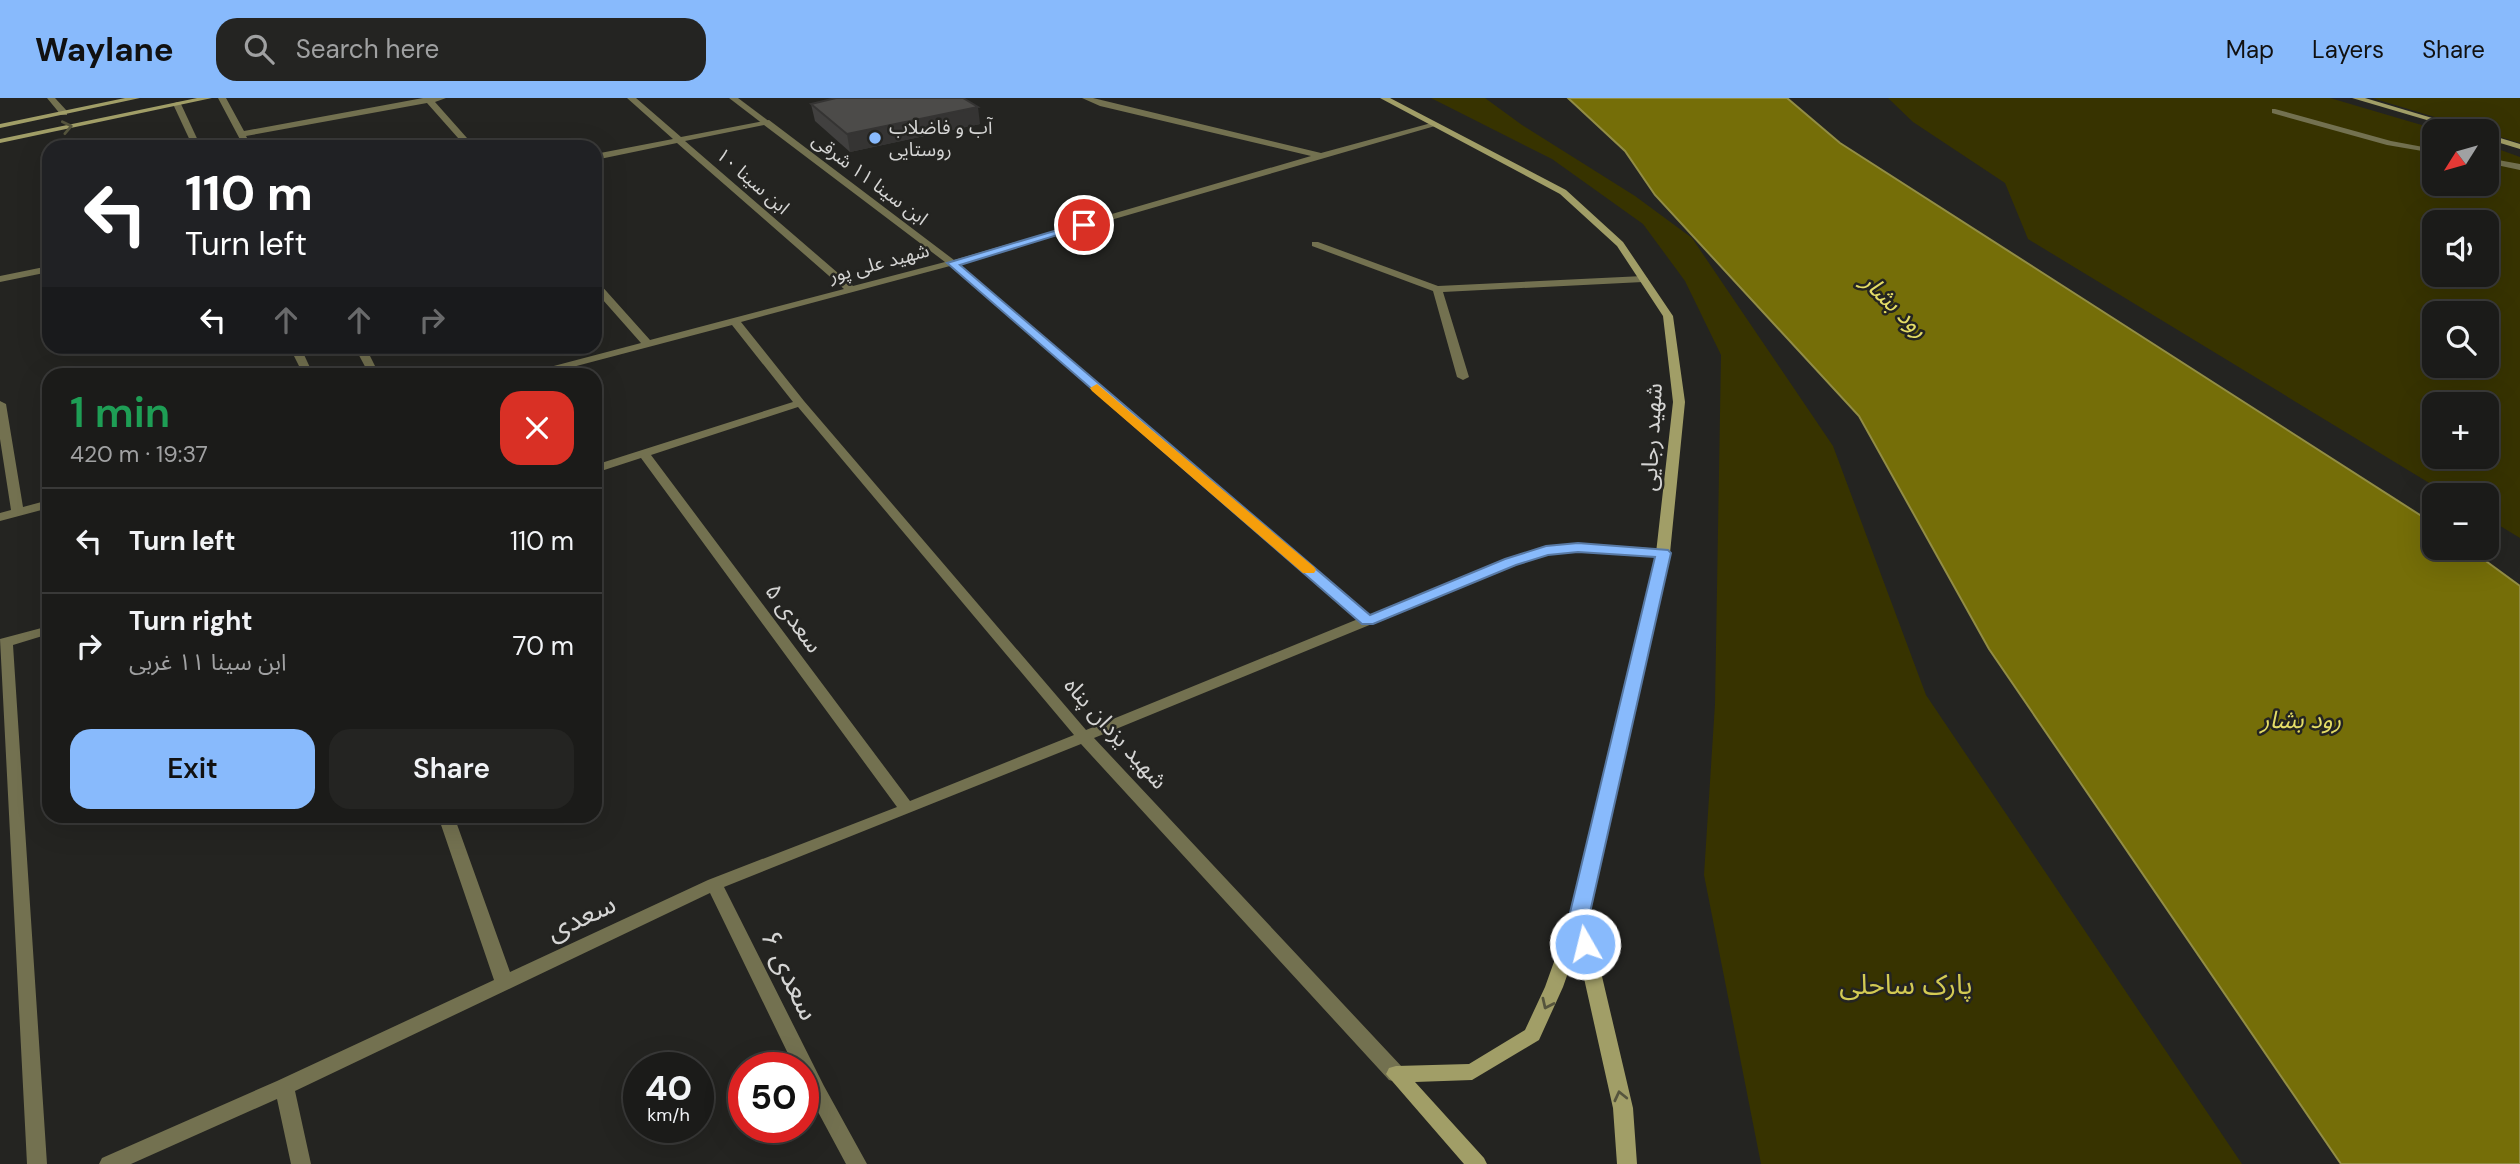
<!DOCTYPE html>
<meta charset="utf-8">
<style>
body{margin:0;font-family:"DM Sans","Noto Sans Arabic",sans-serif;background:#242422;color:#f1f3f6;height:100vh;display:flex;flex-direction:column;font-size:26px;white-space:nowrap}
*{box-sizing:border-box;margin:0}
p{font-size:23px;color:#a0a1a2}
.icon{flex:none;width:38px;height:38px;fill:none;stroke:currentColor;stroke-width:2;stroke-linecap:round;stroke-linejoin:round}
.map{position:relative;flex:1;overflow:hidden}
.details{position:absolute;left:42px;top:270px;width:560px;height:455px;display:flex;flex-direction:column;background:#1b1b19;border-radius:21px;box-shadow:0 7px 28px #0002,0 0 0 2px #393938}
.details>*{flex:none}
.top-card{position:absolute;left:42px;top:42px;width:560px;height:214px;border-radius:21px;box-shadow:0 7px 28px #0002,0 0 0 2px #393938;background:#202124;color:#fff;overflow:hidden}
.needle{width:46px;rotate:233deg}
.buttons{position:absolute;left:2422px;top:21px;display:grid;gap:14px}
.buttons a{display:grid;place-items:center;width:77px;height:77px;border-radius:14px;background:#1b1b19;box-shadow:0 7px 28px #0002,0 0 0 2px #393938;font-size:35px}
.speed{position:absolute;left:623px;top:954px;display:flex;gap:14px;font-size:35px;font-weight:700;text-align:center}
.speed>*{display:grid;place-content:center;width:91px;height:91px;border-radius:50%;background:#1b1b19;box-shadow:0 7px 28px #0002,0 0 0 2px #393938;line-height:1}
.speed small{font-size:18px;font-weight:400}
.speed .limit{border:10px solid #d22;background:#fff;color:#111}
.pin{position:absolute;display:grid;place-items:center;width:60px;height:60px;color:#fff;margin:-30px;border:4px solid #fff;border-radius:50%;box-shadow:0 2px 7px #0007}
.me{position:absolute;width:77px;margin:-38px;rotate:352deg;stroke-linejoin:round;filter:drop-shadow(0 0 5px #0008)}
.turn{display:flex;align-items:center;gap:24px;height:147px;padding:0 28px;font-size:32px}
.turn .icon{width:91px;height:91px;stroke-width:2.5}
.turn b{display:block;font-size:49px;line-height:60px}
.lanes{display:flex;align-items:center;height:66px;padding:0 28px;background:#0003;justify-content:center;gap:35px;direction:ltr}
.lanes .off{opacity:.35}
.round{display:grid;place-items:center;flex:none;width:74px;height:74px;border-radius:21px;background:#242422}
.summary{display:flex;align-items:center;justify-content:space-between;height:119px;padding:0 28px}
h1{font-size:42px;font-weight:600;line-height:52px;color:#1e9e55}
.cta{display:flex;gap:14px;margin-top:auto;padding:14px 28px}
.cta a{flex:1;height:80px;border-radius:21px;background:#88bafc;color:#111;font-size:28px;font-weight:600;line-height:80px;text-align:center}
.cta a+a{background:#242422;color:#f1f3f6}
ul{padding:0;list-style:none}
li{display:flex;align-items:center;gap:21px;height:105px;padding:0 28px;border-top:2px solid #393938}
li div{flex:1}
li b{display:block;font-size:26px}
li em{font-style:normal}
header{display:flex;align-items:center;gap:42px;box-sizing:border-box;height:98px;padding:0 35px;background:#88bafc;color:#111}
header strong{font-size:33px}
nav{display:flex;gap:38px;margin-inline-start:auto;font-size:24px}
.search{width:490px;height:63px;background:#242422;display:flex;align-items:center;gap:18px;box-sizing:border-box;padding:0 24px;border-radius:21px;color:#a0a1a2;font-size:26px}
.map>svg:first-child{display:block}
.green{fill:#373300;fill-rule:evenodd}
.water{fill:#756e08;stroke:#928d45;stroke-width:2}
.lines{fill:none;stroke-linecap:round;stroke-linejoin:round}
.lane{fill:#737150;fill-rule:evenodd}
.street{fill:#737150;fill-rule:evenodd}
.secondary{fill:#a19e67;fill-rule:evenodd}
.wall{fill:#41403f}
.shaded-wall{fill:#353433}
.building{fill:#4c4b49;stroke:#353433;stroke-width:2}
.oneway{stroke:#56553d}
.route{fill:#88bafc;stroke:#5879a4;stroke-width:2}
.slow{fill:#f59e0b}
.poi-dot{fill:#88bafc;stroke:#242421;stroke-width:2.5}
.labels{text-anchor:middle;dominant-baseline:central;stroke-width:5;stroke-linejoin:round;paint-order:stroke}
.far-poi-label{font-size:19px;fill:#d5d5d4;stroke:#242421;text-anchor:start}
.far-street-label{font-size:19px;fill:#d5d5d4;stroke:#242421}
.street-label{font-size:23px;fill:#d5d5d4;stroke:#242421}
.water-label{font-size:24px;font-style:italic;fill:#e5dd67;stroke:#242421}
.near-street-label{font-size:28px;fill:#d5d5d4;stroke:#242421}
.near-park-label{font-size:28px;fill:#d3ca53;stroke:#242421}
</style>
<header>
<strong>Waylane</strong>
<div class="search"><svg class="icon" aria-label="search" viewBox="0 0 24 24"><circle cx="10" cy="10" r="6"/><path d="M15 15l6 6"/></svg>Search here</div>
<nav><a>Map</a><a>Layers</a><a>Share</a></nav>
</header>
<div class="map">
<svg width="2520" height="1066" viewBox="0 0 2520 1066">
<rect width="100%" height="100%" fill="#242421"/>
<g class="green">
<path d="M 1431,0 L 1485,0 L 1522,27 L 1635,98 L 1692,140 L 1833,348 L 1926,597 L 2242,1066 L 1761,1066 L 1704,777 L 1715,606 L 1721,257 L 1685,183 L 1643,126 L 1552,61 Z"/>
<path d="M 1888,0 L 2330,0 L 2442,33 L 2434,33 L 2434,86 L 2487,86 L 2487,47 L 2520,59 L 2520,440 L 2487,420 L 2487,397 L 2449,397 L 2028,141 L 2005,85 L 1913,24 ZM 2434,124 L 2487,124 L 2487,177 L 2434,177 ZM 2434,215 L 2487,215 L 2487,268 L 2434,268 ZM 2434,306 L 2487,306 L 2487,359 L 2434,359 Z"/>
<path d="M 2372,0 L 2520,0 L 2520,45 Z"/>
</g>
<path class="water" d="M 1568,0 L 1787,0 L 1840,45 L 2434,426 L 2434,450 L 2468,450 L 2520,488 L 2520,1066 L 2341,1066 L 1989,551 L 1859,318 L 1655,97 L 1625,53 Z"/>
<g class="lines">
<path class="lane" d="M 729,0 L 738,0 L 770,24 L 763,26 Z"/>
<g class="street">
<path d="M 47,0 L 55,0 L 67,13 L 67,17 L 61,17 Z"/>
<path d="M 218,0 L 226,0 L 244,33 L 423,0 L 446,0 L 435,4 L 475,49 L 466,49 L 427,5 L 246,38 L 252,49 L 244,49 Z"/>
<path d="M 627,0 L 636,0 L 681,39 L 769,22 L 954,162 L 1311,58 L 1100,8 L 1082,0 L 1093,0 L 1321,55 L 1435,24 L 1435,28 L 959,166 L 1369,517 L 1506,461 L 1546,449 L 1579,445 L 1663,451 L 1670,455 L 1663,459 L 1579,453 L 1548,457 L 1516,467 L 1094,640 L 1403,970 L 1406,976 L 1403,982 L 1396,984 L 1389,982 L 1081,646 L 724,789 L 824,988 L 867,1066 L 846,1066 L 803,986 L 803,970 L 795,970 L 710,795 L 295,993 L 311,1066 L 291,1066 L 277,1001 L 131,1066 L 99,1066 L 102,1060 L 277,983 L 494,882 L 438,718 L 454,718 L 510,874 L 708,782 L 897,709 L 641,360 L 595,375 L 595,367 L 793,304 L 732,227 L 546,276 L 530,276 L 531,274 L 641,245 L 595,193 L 595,184 L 599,185 L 650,242 L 844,191 L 677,45 L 595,62 L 595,56 L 673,41 ZM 764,27 L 945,164 L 853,188 L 685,43 ZM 950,168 L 1358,521 L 1086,632 L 804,303 L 741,224 ZM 798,309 L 1074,637 L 910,703 L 651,357 Z"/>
<path d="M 177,4 L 181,6 L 201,49 L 193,49 L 173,6 Z"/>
<path d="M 2275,11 L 2391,43 L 2434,51 L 2434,55 L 2387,47 L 2272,15 L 2272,11 Z"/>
<path d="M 2487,60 L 2520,66 L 2520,72 L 2487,65 Z"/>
<path d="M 1312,144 L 1318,144 L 1438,188 L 1643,178 L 1648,181 L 1643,184 L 1443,194 L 1469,279 L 1463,282 L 1457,279 L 1433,193 L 1312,148 Z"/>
<path d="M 49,168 L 49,174 L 0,184 L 0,178 Z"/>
<path d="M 289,248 L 300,248 L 313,276 L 303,276 Z"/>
<path d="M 354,248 L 365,248 L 379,276 L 369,276 Z"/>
<path d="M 0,303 L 6,306 L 23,409 L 49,402 L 49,410 L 0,423 L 0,415 L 11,412 L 0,341 Z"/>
<path d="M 49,528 L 49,536 L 13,547 L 47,1066 L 27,1066 L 0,541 Z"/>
</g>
<g class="secondary">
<path d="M 125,0 L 140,0 L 0,30 L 0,26 Z"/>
<path d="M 197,0 L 212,0 L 0,45 L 0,41 Z"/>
<path d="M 1380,0 L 1390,0 L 1566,92 L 1623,144 L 1673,218 L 1685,304 L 1670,455 L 1588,819 L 1633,1010 L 1637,1066 L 1617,1066 L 1613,1010 L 1577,849 L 1563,889 L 1539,942 L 1472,982 L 1415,984 L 1484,1060 L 1487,1066 L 1464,1066 L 1386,976 L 1389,970 L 1396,968 L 1469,966 L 1525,932 L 1545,889 L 1570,819 L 1656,455 L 1673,304 L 1663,218 L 1617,148 L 1560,96 Z"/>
<path d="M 2352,0 L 2365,0 L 2476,33 L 2464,33 Z"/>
<path d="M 2487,36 L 2520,46 L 2520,51 L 2487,41 Z"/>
</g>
</g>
<path class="wall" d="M 811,6 L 980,26 L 850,54 L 815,23 Z"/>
<path class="shaded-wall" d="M 978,9 L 980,26 L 850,54 L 847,36 Z"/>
<path class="building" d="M 836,0 L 963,0 L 978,9 L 847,36 L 811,6 Z"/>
<defs><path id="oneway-chevron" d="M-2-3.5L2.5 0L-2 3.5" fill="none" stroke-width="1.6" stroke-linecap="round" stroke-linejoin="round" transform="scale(1.75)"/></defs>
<g class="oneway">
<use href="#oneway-chevron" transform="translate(67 29) rotate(-12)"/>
<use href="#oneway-chevron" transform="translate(1547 906) rotate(115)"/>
<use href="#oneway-chevron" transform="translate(1620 998) rotate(-103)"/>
</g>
<path class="route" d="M 1081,125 L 1090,127 L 960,167 L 1370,517 L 1505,461 L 1546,448 L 1578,445 L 1668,452 L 1671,455 L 1589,819 L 1595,846 L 1592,852 L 1585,854 L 1578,852 L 1569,819 L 1655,459 L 1578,454 L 1548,457 L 1516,467 L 1373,526 L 1362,526 L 947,165 Z"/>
<path class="slow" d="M 1097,286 L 1314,469 L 1316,472 L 1314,475 L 1303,475 L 1092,293 L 1090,290 Z"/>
<circle class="poi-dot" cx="875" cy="40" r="7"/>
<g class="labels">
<g class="far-poi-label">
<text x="889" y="29">آب و فاضلاب<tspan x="889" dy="22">روستایی</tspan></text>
</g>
<g class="far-street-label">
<text transform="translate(870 81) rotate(37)">ابن سینا ۱۱ شرقی</text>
<text transform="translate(753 83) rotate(41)">ابن سینا ۱۰</text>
<text transform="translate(879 165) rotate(-15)">شهید علی پور</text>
</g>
<g class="street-label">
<text transform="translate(1651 339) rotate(-87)">شهید رجایی</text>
<text transform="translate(794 520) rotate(54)">سعدی ۵</text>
<text transform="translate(1116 635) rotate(48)">شهید یزدان پناه</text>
</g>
<g class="water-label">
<text transform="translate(1895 207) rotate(44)">رود بشار</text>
<text x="2301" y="621">رود بشار</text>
</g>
<g class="near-street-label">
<text transform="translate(581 819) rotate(-25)">سعدی</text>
<text transform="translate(790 877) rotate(64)">سعدی ۶</text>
</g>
<g class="near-park-label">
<text x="1906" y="886">پارک ساحلی</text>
</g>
</g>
</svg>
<div class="buttons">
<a><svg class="needle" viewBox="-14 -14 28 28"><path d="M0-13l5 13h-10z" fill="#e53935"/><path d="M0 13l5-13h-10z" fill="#a0a1a2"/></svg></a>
<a><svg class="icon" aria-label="sound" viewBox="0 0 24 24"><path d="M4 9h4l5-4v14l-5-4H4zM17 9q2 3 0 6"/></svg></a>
<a><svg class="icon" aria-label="search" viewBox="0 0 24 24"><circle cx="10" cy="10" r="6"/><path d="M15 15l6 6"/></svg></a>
<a>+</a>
<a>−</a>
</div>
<div class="speed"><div>40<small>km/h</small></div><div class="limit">50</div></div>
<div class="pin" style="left:1084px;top:127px;background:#d93025"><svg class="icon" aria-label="arrive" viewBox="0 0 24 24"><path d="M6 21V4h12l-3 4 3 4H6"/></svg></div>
<svg class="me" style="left:1585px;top:846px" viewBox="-20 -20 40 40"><circle r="17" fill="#88bafc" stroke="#fff" stroke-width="3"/><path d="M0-11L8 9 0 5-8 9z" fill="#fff"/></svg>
<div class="top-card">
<div class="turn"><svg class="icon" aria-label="left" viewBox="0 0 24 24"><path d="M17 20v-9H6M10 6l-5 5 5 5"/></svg><div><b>110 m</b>Turn left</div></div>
<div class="lanes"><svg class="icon" aria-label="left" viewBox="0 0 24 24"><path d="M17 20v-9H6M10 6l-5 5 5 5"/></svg><svg class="icon off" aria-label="ahead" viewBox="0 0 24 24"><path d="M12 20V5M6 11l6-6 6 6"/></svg><svg class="icon off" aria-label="ahead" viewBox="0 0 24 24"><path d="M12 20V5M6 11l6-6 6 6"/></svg><svg class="icon off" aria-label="right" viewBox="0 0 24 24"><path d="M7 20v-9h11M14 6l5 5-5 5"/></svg></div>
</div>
<section class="details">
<div class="summary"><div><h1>1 min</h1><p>420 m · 19:37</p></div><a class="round" style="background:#d93025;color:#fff"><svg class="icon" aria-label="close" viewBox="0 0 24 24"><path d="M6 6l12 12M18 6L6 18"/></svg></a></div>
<ul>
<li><svg class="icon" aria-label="left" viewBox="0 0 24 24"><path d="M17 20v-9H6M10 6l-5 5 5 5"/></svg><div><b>Turn left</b></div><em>110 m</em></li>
<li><svg class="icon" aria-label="right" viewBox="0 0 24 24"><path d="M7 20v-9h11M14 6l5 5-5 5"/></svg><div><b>Turn right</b><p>ابن سینا ۱۱ غربی</p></div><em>70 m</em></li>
</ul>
<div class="cta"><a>Exit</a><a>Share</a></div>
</section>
</div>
